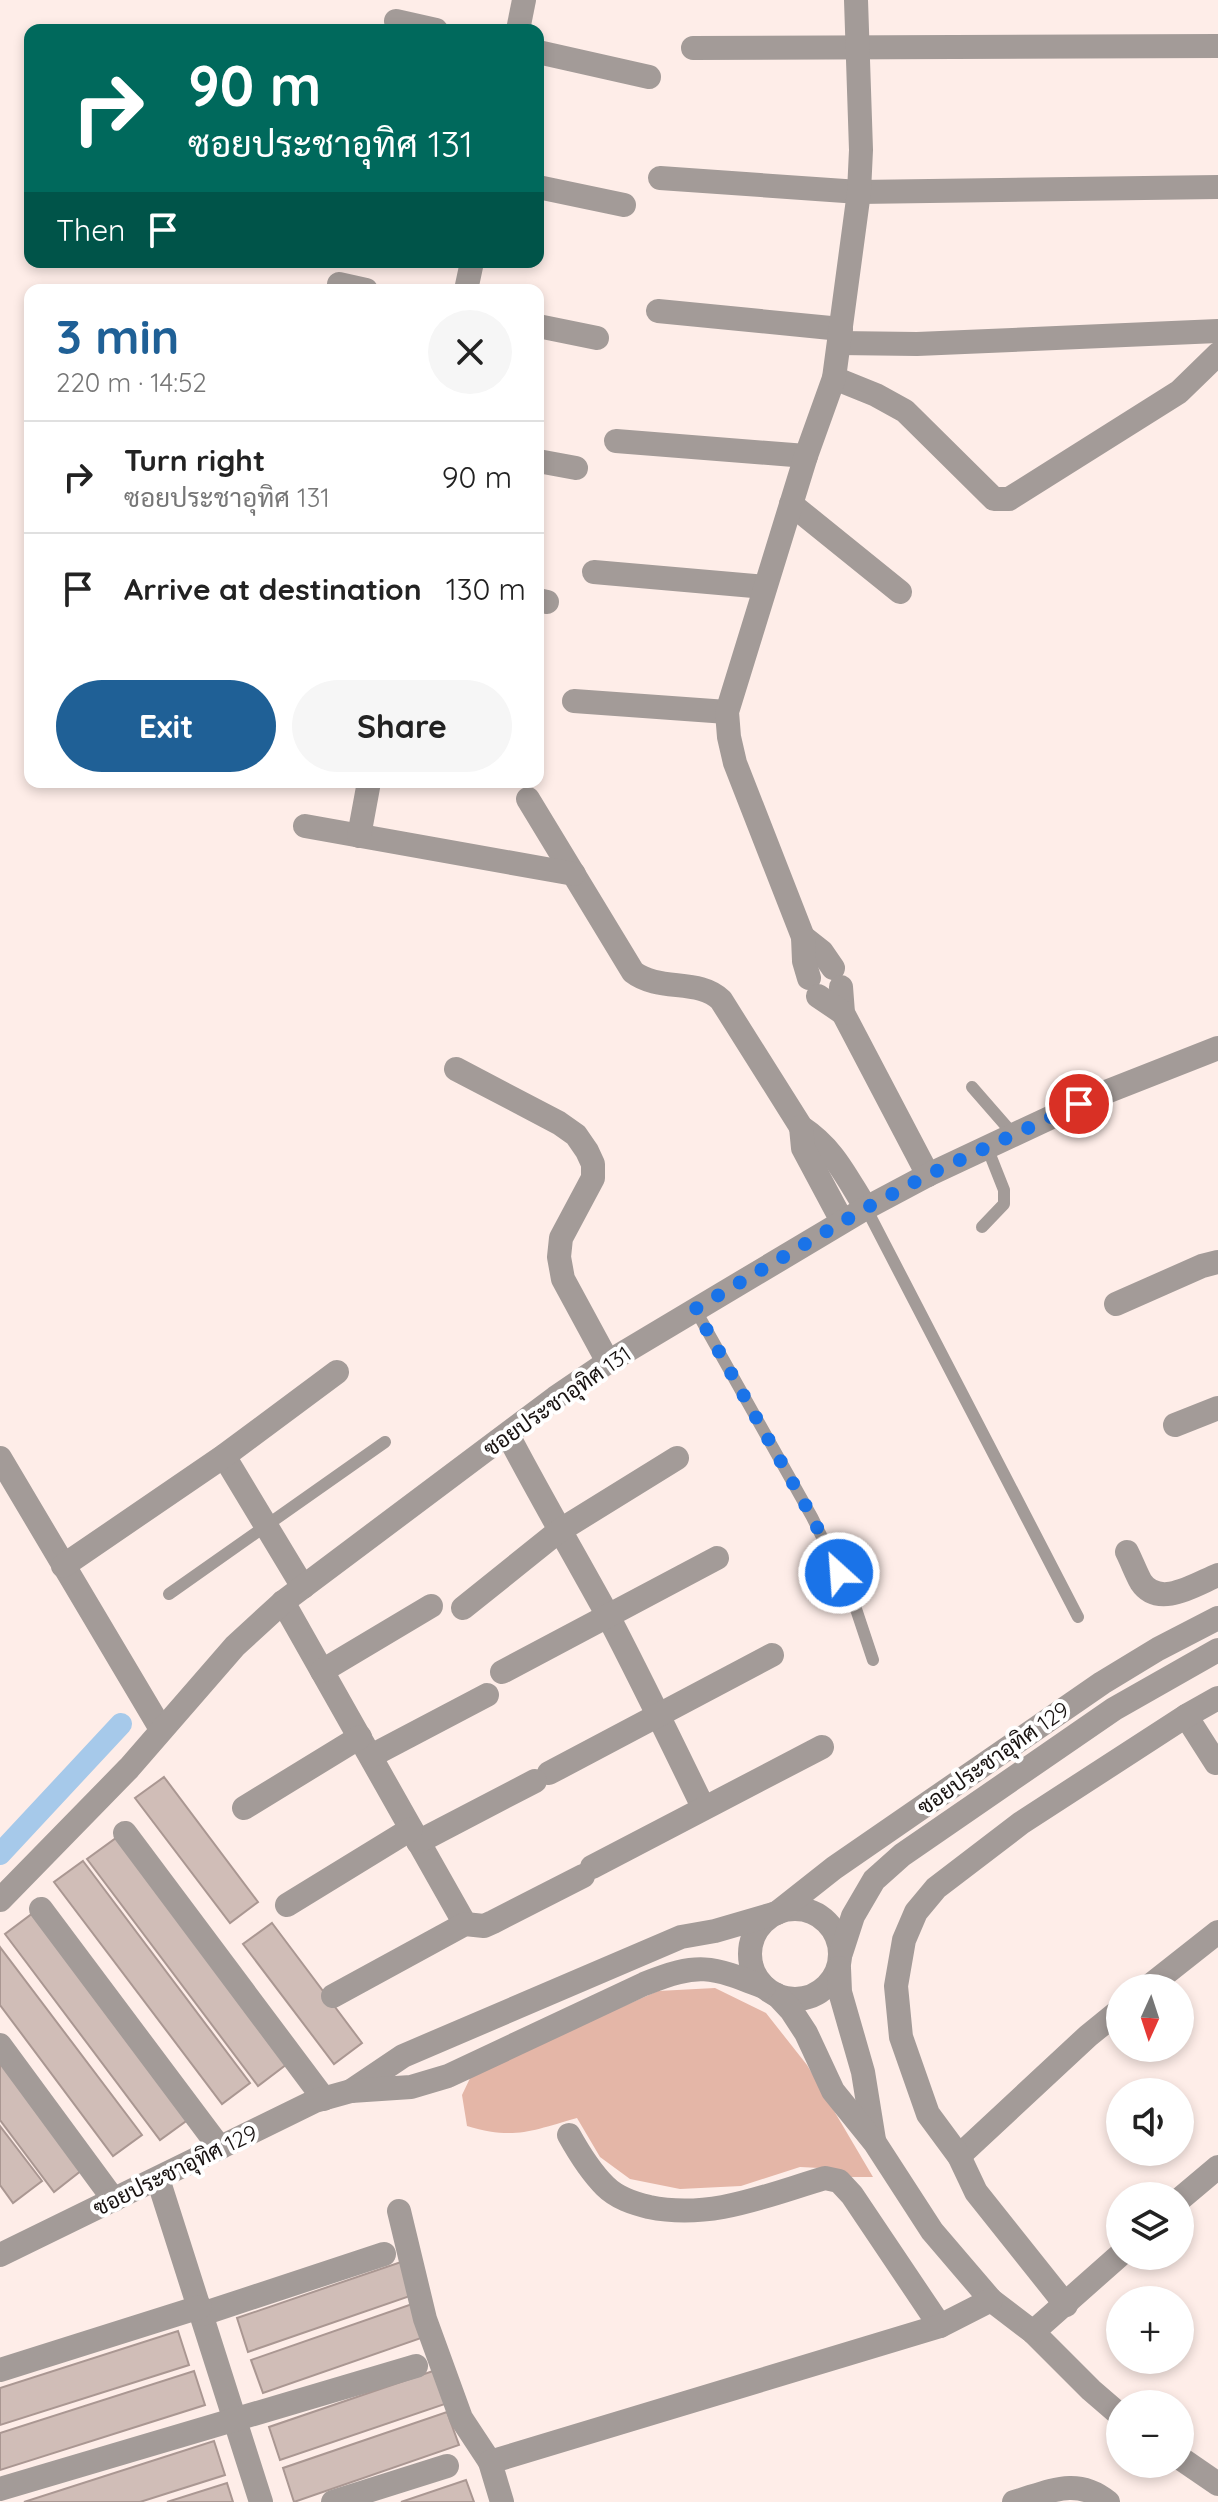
<!DOCTYPE html>
<meta charset="utf-8">
<style>
body{margin:0;font-family:Quicksand,Sarabun,sans-serif;background:#f6f6f6;color:#222;height:100vh;display:flex;flex-direction:column;font-size:30px;white-space:nowrap}
*{box-sizing:border-box;margin:0}
p{font-size:26px;color:#767676}
.icon{flex:none;width:44px;height:44px;fill:none;stroke:currentColor;stroke-width:2;stroke-linecap:round;stroke-linejoin:round}
.map{position:relative;flex:1;overflow:hidden}
.drawer{position:absolute;left:24px;top:284px;width:520px;height:504px;display:flex;flex-direction:column;background:#fff;border-radius:16px;box-shadow:0 4px 12px #0003}
.drawer>*{flex:none}
.guide{position:absolute;left:24px;top:24px;width:520px;height:244px;border-radius:16px;box-shadow:0 4px 12px #0003;background:#00695c;color:#fff;overflow:hidden}
.needle{width:52px;rotate:183deg}
.controls{position:absolute;left:1106px;top:1974px;display:grid;gap:16px}
.controls a{display:grid;place-items:center;width:88px;height:88px;border-radius:50%;background:#fff;box-shadow:0 4px 12px #0003;font-size:40px}
.pin{position:absolute;display:grid;place-items:center;width:68px;height:68px;color:#fff;margin:-34px;border:4px solid #fff;border-radius:50%;box-shadow:0 2px 8px #0007}
.me{position:absolute;width:88px;margin:-44px;rotate:334deg;stroke-linejoin:round;filter:drop-shadow(0 0 6px #0008)}
.turn{display:flex;align-items:center;gap:28px;height:168px;padding:0 32px;font-size:36px}
.turn .icon{width:104px;height:104px;stroke-width:2.5}
.turn b{display:block;font-size:56px;line-height:68px}
.then{display:flex;align-items:center;height:76px;padding:0 32px;background:#0003;gap:16px;font-size:30px}
.round{display:grid;place-items:center;flex:none;width:84px;height:84px;border-radius:42px;background:#f6f6f6}
.overview{display:flex;align-items:center;justify-content:space-between;height:136px;padding:0 32px}
h1{font-size:48px;font-weight:700;line-height:60px;color:#1f6096}
.cta{display:flex;gap:16px;margin-top:auto;padding:16px 32px}
.cta a{flex:1;height:92px;border-radius:48px;background:#1f6096;color:#fff;font-size:32px;font-weight:700;line-height:92px;text-align:center}
.cta a+a{background:#f6f6f6;color:#222}
ul{padding:0;list-style:none}
li{display:flex;align-items:center;gap:24px;height:112px;padding:0 32px;border-top:2px solid #e0e0e0}
li div{flex:1}
li b{display:block;font-size:30px}
li em{font-style:normal}
.map>svg:first-child{display:block}
.green{fill:#e4b6a7}
.lines{fill:none;stroke-linecap:round;stroke-linejoin:round}
.canal{stroke:#a6c9ea;stroke-width:22}
.building{fill:#d0bdb7;stroke:#aa9792;stroke-width:2}
.lane{stroke:#a39b98;stroke-width:12}
.street{stroke:#a39b98;stroke-width:24}
.route{stroke:#1a73e8;stroke-width:14;stroke-dasharray:0 25.2}
.labels{text-anchor:middle;dominant-baseline:central;stroke-width:8;stroke-linejoin:round;paint-order:stroke}
.street-label{font-size:22px;fill:#181210;stroke:#fff}
</style>
<div class="map">
<svg width="1218" height="2502" viewBox="0 0 1218 2502">
<rect width="100%" height="100%" fill="#feede8"/>
<path class="green" d="M 715,1988 L 766,2013 L 807,2065 L 873,2177 L 849,2177 L 820,2168 L 800,2167 L 741,2186 L 680,2189 L 630,2179 L 600,2157 L 577,2118 C 531,2131 514,2140 467,2126 L 462,2095 L 473,2072 L 658,1991 Z"/>
<g class="lines">
<path class="canal" d="M 0,1854 L 121,1724"/>
</g>
<g class="building">
<path d="M 164,1777 L 258,1902 L 230,1923 L 135,1798 Z"/>
<path d="M 116,1838 L 287,2064 L 258,2086 L 87,1859 Z"/>
<path d="M 83,1861 L 250,2083 L 222,2104 L 54,1882 Z"/>
<path d="M 33,1913 L 189,2119 L 160,2140 L 5,1934 Z"/>
<path d="M 272,1923 L 362,2043 L 334,2064 L 243,1944 Z"/>
<path d="M 0,1947 L 142,2135 L 113,2156 L 0,2005 Z"/>
<path d="M 0,2061 L 82,2170 L 54,2192 L 0,2120 Z"/>
<path d="M 0,2126 L 42,2181 L 13,2203 L 0,2185 Z"/>
<path d="M 401,2262 L 413,2295 L 248,2352 L 237,2318 Z"/>
<path d="M 415,2303 L 427,2336 L 263,2393 L 251,2360 Z"/>
<path d="M 178,2331 L 189,2365 L 0,2425 L 0,2388 Z"/>
<path d="M 194,2371 L 205,2405 L 0,2470 L 0,2433 Z"/>
<path d="M 433,2371 L 445,2404 L 280,2460 L 269,2427 Z"/>
<path d="M 447,2412 L 459,2445 L 294,2502 L 283,2468 Z"/>
<path d="M 214,2441 L 225,2475 L 140,2502 L 24,2502 Z"/>
<path d="M 466,2480 L 474,2502 L 401,2502 Z"/>
<path d="M 227,2483 L 233,2502 L 167,2502 Z"/>
</g>
<g class="lines">
<g class="lane">
<path d="M 972,1087 L 1013,1134"/>
<path d="M 866,1208 L 1078,1617"/>
<path d="M 982,1227 L 1004,1204 L 1004,1190 L 987,1147"/>
<path d="M 695,1309 L 812,1517 L 853,1600 L 873,1660"/>
<path d="M 169,1594 L 385,1442"/>
</g>
<g class="street">
<path d="M 396,21 L 436,30"/>
<path d="M 518,30 L 524,0"/>
<path d="M 693,48 L 1218,46"/>
<path d="M 538,52 L 649,77"/>
<path d="M 660,178 L 859,192 L 1218,187"/>
<path d="M 538,187 L 624,205"/>
<path d="M 339,284 L 366,290"/>
<path d="M 466,290 L 472,262"/>
<path d="M 658,311 L 841,329"/>
<path d="M 538,326 L 597,338"/>
<path d="M 839,343 L 917,344 L 1218,331"/>
<path d="M 834,378 L 876,395 L 905,411 L 994,499 L 1009,499 L 1179,392 L 1218,354"/>
<path d="M 616,441 L 806,456"/>
<path d="M 538,461 L 576,468"/>
<path d="M 791,504 L 900,592"/>
<path d="M 594,572 L 765,587"/>
<path d="M 538,600 L 547,602"/>
<path d="M 574,701 L 727,712"/>
<path d="M 528,799 L 633,972 C 659,992 699,978 721,1000 L 801,1127 C 834,1149 845,1175 866,1208"/>
<path d="M 305,826 L 574,874"/>
<path d="M 359,836 L 369,782"/>
<path d="M 803,937 L 822,952 L 833,968"/>
<path d="M 809,978 L 804,961 L 803,937 L 735,763 L 729,737 L 727,712 L 806,456 L 834,378 L 859,192 L 861,150 L 856,0"/>
<path d="M 841,987 L 843,1013 L 928,1175"/>
<path d="M 818,996 L 843,1013"/>
<path d="M 456,1069 L 559,1123 L 576,1135 L 587,1151 L 593,1164 L 593,1178 L 561,1238 L 559,1257 L 563,1279 L 608,1362"/>
<path d="M 801,1127 L 803,1148 L 842,1221"/>
<path d="M 1116,1304 L 1202,1266 L 1218,1262"/>
<path d="M 1175,1425 L 1218,1408"/>
<path d="M 508,1435 C 540,1496 575,1556 608,1616 C 641,1679 672,1743 703,1807"/>
<path d="M 224,1456 L 303,1587"/>
<path d="M 0,1458 L 161,1729"/>
<path d="M 1127,1552 C 1132,1562 1136,1573 1141,1582 C 1159,1609 1196,1584 1218,1575"/>
<path d="M 63,1566 L 224,1456 L 337,1372"/>
<path d="M 283,1602 L 465,1924"/>
<path d="M 463,1608 L 559,1531 L 677,1458"/>
<path d="M 322,1671 L 431,1606"/>
<path d="M 502,1672 L 717,1558"/>
<path d="M 1186,1716 L 1216,1763"/>
<path d="M 371,1756 L 487,1695"/>
<path d="M 549,1773 L 772,1655"/>
<path d="M 244,1808 L 360,1737"/>
<path d="M 125,1833 L 324,2099"/>
<path d="M 418,1842 L 535,1781"/>
<path d="M 592,1867 L 822,1747"/>
<path d="M 0,1900 L 129,1768 L 235,1646 L 283,1602 L 555,1398 L 608,1362 L 866,1208 L 928,1175 L 1101,1094 L 1218,1048"/>
<path d="M 287,1905 L 411,1829"/>
<path d="M 41,1909 L 220,2148"/>
<circle cx="795" cy="1954" r="45"/>
<path d="M 841,1953 L 853,1916 L 874,1880 L 902,1855 L 1114,1709 L 1218,1650"/>
<path d="M 839,1968 L 840,1992 L 863,2072 L 874,2140"/>
<path d="M 1147,1988 L 1218,1932"/>
<path d="M 777,1995 L 791,2010 L 806,2033 L 833,2091 L 875,2143 L 932,2231 L 991,2300 L 1033,2332 L 1091,2390 L 1120,2415"/>
<path d="M 333,1996 L 465,1924 L 484,1926 L 493,1922 L 583,1876"/>
<path d="M 0,2045 L 114,2200"/>
<path d="M 351,2091 L 403,2056 L 681,1937 L 715,1931 L 777,1913 L 834,1868 L 1102,1683 L 1158,1649 L 1218,1618"/>
<path d="M 569,2135 C 579,2153 590,2171 605,2186 C 617,2198 633,2203 649,2207 C 711,2220 767,2195 825,2178 L 839,2181 L 852,2195 L 940,2326"/>
<path d="M 959,2156 L 1088,2036 L 1120,2010"/>
<path d="M 158,2179 L 261,2502"/>
<path d="M 1180,2199 L 1218,2167"/>
<path d="M 399,2211 L 425,2319 L 461,2418 L 490,2462"/>
<path d="M 0,2255 L 315,2101 L 351,2091 L 411,2087 L 448,2076 L 644,1984 C 699,1962 710,1966 764,1987"/>
<path d="M 1066,2305 L 976,2192 L 959,2156 L 928,2114 L 901,2037 L 896,1986 L 904,1940 L 916,1912 L 936,1888 L 1021,1823 L 1186,1716 L 1218,1698"/>
<path d="M 202,2314 L 384,2254"/>
<path d="M 1033,2332 L 1120,2255"/>
<path d="M 0,2370 L 200,2307"/>
<path d="M 1180,2458 L 1218,2484"/>
<path d="M 0,2489 L 416,2366"/>
<path d="M 333,2502 L 447,2466"/>
<path d="M 502,2502 L 490,2462 L 940,2326 L 991,2300"/>
<path d="M 1014,2502 C 1049,2492 1076,2476 1108,2502"/>
</g>
</g>
<g class="lines">
<path class="route" d="M 839,1573 L 812,1517 L 695,1309 L 866,1208 L 928,1175 L 1079,1104"/>
</g>
<g class="labels">
<g class="street-label">
<text transform="translate(557 1401) rotate(-35)">ซอยประชาอุทิศ 131</text>
<text transform="translate(993 1758) rotate(-35)">ซอยประชาอุทิศ 129</text>
<text transform="translate(175 2170) rotate(-26)">ซอยประชาอุทิศ 129</text>
</g>
</g>
</svg>
<div class="controls">
<a><svg class="needle" viewBox="-14 -14 28 28"><path d="M0-13l5 13h-10z" fill="#e53935"/><path d="M0 13l5-13h-10z" fill="#767676"/></svg></a>
<a><svg class="icon" aria-label="sound" viewBox="0 0 24 24"><path d="M4 9h4l5-4v14l-5-4H4zM17 9q2 3 0 6"/></svg></a>
<a><svg class="icon" aria-label="layers" viewBox="0 0 24 24"><path d="M12 4l9 5-9 5-9-5zM3 14l9 5 9-5"/></svg></a>
<a>+</a>
<a>−</a>
</div>
<div class="pin" style="left:1079px;top:1104px;background:#d93025"><svg class="icon" aria-label="arrive" viewBox="0 0 24 24"><path d="M6 21V4h12l-3 4 3 4H6"/></svg></div>
<svg class="me" style="left:839px;top:1573px" viewBox="-20 -20 40 40"><circle r="17" fill="#1a73e8" stroke="#fff" stroke-width="3"/><path d="M0-11L8 9 0 5-8 9z" fill="#fff"/></svg>
<div class="guide">
<div class="turn"><svg class="icon" aria-label="right" viewBox="0 0 24 24"><path d="M7 20v-9h11M14 6l5 5-5 5"/></svg><div><b>90 m</b>ซอยประชาอุทิศ 131</div></div>
<div class="then">Then<svg class="icon" aria-label="arrive" viewBox="0 0 24 24"><path d="M6 21V4h12l-3 4 3 4H6"/></svg></div>
</div>
<section class="drawer">
<div class="overview"><div><h1>3 min</h1><p>220 m · 14:52</p></div><a class="round"><svg class="icon" aria-label="close" viewBox="0 0 24 24"><path d="M6 6l12 12M18 6L6 18"/></svg></a></div>
<ul>
<li><svg class="icon" aria-label="right" viewBox="0 0 24 24"><path d="M7 20v-9h11M14 6l5 5-5 5"/></svg><div><b>Turn right</b><p>ซอยประชาอุทิศ 131</p></div><em>90 m</em></li>
<li><svg class="icon" aria-label="arrive" viewBox="0 0 24 24"><path d="M6 21V4h12l-3 4 3 4H6"/></svg><div><b>Arrive at destination</b></div><em>130 m</em></li>
</ul>
<div class="cta"><a>Exit</a><a>Share</a></div>
</section>
</div>
